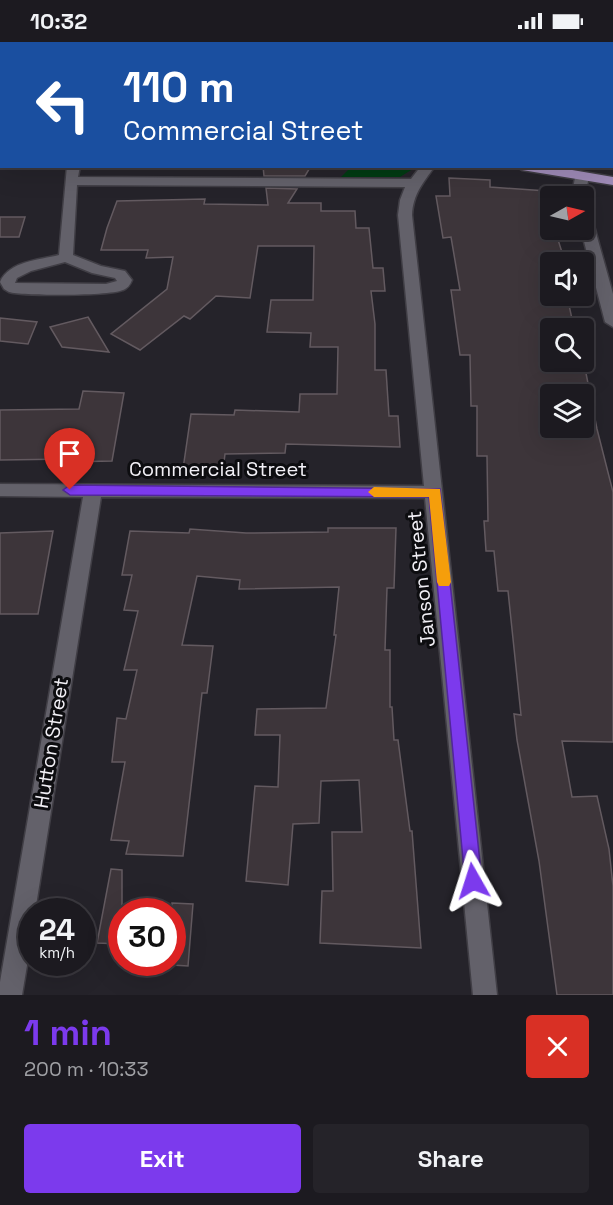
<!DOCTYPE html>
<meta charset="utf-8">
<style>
body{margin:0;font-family:"Space Grotesk",sans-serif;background:#252329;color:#f1f3f6;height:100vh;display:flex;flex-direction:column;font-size:22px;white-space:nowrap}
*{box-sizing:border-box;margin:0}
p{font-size:20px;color:#a0a1a5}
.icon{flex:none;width:33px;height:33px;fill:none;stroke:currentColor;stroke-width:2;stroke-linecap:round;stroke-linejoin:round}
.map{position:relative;height:953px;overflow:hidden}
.drawer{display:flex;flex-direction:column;background:#1c1a20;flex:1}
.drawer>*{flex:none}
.hud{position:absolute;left:0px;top:0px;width:614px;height:126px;box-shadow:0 6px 24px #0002,0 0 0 2px #3a383e;background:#1a4fa0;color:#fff;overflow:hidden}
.needle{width:39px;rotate:82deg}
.tools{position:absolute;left:540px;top:144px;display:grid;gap:12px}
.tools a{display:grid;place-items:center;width:54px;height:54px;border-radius:6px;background:#1c1a20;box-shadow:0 6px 24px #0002,0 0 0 2px #3a383e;font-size:30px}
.speed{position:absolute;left:18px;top:856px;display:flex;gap:12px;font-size:30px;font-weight:700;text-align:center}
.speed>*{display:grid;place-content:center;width:78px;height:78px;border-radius:50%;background:#1c1a20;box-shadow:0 6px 24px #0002,0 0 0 2px #3a383e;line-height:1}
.speed small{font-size:15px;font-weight:400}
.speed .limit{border:9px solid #d22;background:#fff;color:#111}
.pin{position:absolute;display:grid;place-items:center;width:51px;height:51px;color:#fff;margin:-62px -26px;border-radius:50% 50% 50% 0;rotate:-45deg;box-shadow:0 0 6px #0007}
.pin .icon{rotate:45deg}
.me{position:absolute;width:66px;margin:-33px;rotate:354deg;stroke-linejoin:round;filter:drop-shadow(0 0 4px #0008)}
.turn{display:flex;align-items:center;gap:21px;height:126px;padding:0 24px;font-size:27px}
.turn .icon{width:78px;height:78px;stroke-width:2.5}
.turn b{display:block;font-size:42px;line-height:51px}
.round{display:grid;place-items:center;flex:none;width:63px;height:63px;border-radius:6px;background:#252329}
.head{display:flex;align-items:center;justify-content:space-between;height:102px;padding:0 24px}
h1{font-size:36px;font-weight:800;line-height:45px;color:#7c3aed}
.button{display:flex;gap:12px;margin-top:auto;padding:12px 24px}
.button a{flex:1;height:69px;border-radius:6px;background:#7c3aed;color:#fff;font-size:24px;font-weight:800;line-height:69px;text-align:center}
.button a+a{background:#252329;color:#f1f3f6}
.status{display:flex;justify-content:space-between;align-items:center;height:42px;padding:0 30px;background:#1c1a20;direction:ltr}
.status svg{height:16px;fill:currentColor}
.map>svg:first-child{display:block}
.green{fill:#003b13}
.building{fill:#3d353a;stroke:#635a60;stroke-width:1.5;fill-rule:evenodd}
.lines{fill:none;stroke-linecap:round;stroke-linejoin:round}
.street-casing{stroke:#403e45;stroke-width:3}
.primary-casing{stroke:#403e45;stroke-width:3}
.street{fill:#63616a;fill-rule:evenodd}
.primary{fill:#a08cb9;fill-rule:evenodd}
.route{fill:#7c3aed;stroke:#51269a;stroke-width:1.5}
.slow{fill:#f59e0b}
.labels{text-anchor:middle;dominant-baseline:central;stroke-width:6;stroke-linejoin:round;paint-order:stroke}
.street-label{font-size:20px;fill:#f2f0f6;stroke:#0d0d10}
</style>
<div class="status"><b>10:32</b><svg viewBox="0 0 49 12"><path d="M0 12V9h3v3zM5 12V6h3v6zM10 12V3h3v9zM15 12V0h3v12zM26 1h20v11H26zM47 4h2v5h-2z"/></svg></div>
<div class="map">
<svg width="613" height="953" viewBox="0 0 613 953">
<rect width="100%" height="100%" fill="#25232a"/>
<path class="green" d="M 351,125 L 351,124 L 416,125 L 400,135 L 341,135 Z"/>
<g class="building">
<path d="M 263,124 L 311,124 L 305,134 L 264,134 Z"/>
<path d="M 449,136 L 490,138 L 490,145 L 547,149 L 550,188 L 555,188 L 565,220 L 550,220 L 550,254 L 567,254 L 574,286 L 550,286 L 550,320 L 584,321 L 597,387 L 613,450 L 613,700 L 562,699 L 572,755 L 597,754 L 609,807 L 613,844 L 613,953 L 557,953 L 539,819 L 517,698 L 514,672 L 521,673 L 508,549 L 498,549 L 494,509 L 486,509 L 484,479 L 488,479 L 487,414 L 477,414 L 477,364 L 471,364 L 470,313 L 460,313 L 451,248 L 460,248 L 451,195 L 443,196 L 436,154 L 450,154 ZM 550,352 L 584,352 L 584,386 L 550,386 Z"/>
<path d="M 266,146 L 297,147 L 288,161 L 321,161 L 321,169 L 355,169 L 356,186 L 369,186 L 373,226 L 383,226 L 385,249 L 371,249 L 375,282 L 375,328 L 386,328 L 389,374 L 398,374 L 400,405 L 286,402 L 285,411 L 225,412 L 223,428 L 183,427 L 191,372 L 234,373 L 235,368 L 299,370 L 300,352 L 337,352 L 338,305 L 310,305 L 311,291 L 267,290 L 271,258 L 313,258 L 314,204 L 258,204 L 250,256 L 216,254 L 190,277 L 184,274 L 140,308 L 111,292 L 167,247 L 173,215 L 146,216 L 148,208 L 101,208 L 107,186 L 117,159 L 205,157 L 204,162 L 268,163 Z"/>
<path d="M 0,175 L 25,175 L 19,195 L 0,195 Z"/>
<path d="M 88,275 L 109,310 L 62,305 L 50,285 Z"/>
<path d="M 0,276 L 37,280 L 28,302 L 0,299 Z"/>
<path d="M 83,349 L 124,351 L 112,419 L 68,420 L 69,417 L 0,418 L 0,368 L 79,367 Z"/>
<path d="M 328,486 L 396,486 L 394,546 L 387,546 L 385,608 L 390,608 L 390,665 L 392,665 L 394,698 L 398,698 L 410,789 L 412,789 L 421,906 L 320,901 L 322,849 L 333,849 L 332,790 L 362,790 L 359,738 L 321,739 L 319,781 L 293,782 L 288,843 L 246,839 L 255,744 L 278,745 L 280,693 L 255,693 L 257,667 L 326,666 L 336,593 L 334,593 L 339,545 L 239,547 L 240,538 L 197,534 L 182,603 L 213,604 L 207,651 L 202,651 L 183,814 L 126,812 L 129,799 L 111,798 L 125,720 L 112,720 L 117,676 L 126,677 L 137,628 L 124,628 L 138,569 L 124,568 L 132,533 L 122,533 L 130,489 L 189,491 L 190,487 L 246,491 L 328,490 Z"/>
<path d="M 53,489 L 38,572 L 0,572 L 0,491 Z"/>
<path d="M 111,827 L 122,828 L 122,902 L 97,901 Z"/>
<path d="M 172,861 L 193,862 L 188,924 L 172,923 Z"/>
</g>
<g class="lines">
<g class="street-casing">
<g id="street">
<path d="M 350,0 L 362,0 L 349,2 Z"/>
<path d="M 67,124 L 80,124 L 78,135 L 411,137 L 421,124 L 435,124 C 423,141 413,152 412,173 L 497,953 L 473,953 L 425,456 L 101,455 L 35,870 L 32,870 L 32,894 L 22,953 L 0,953 L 0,940 L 83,455 L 0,454 L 0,442 L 424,444 L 398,173 L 400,158 L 405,145 L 77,143 L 73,213 L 101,224 L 125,229 L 132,238 C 130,243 128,246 123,248 C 110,254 24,254 9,250 L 4,247 L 0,240 C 9,219 39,218 59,213 ZM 65,220 L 92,231 L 115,236 L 117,239 L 106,242 L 15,241 L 17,236 L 31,229 Z"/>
<path d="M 582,131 L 589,135 L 584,157 L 584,154 L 572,154 L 575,135 Z"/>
<path d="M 584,169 L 591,173 L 613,252 L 613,285 L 605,280 L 581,188 L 584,188 Z"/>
</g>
</g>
<g class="primary-casing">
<g id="primary">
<path d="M 132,0 L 146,0 L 147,2 L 133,2 Z"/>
<path d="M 197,0 L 211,0 L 212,2 L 198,2 Z"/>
<rect x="612" y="113" width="1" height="8"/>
<path d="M 516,124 L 549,124 L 613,135 L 613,143 L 522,128 Z"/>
</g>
</g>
<use href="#street" class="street"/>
<use href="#primary" class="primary"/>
</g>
<path class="route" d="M 70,443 L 440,447 L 482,839 L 479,845 L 473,847 L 467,845 L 465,839 L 429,455 L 70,453 L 63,448 Z"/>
<path class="slow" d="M 374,445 L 440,447 L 451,540 L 449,544 L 439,544 L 437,540 L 429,455 L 374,455 L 368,450 Z"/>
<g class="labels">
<g class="street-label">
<text x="218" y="427">Commercial Street</text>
<text transform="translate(421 537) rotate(-96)">Janson Street</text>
<text transform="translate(51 701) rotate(-81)">Hutton Street</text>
</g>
</g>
</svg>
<div class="tools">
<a><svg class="needle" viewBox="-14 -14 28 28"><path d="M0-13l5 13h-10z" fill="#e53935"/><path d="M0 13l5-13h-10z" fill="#a0a1a5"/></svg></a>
<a><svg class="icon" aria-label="sound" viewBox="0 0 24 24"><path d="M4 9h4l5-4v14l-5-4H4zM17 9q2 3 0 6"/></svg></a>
<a><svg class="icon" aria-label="search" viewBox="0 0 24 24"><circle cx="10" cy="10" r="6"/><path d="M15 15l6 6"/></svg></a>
<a><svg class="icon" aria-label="layers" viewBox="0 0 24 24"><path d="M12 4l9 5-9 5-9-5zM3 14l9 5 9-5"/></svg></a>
</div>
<div class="speed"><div>24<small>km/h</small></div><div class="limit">30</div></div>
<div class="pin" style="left:70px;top:448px;background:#d93025"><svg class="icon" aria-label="arrive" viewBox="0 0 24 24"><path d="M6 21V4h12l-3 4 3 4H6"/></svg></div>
<svg class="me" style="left:473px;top:839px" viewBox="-20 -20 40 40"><path d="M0-17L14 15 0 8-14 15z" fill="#7c3aed" stroke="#fff" stroke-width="4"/></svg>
<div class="hud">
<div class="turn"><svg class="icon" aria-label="left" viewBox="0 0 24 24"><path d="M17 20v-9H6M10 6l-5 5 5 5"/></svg><div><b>110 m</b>Commercial Street</div></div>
</div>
</div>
<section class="drawer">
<div class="head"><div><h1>1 min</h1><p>200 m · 10:33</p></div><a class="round" style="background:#d93025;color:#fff"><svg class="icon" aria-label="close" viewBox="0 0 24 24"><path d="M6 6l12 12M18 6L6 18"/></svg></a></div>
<div class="button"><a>Exit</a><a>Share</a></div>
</section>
